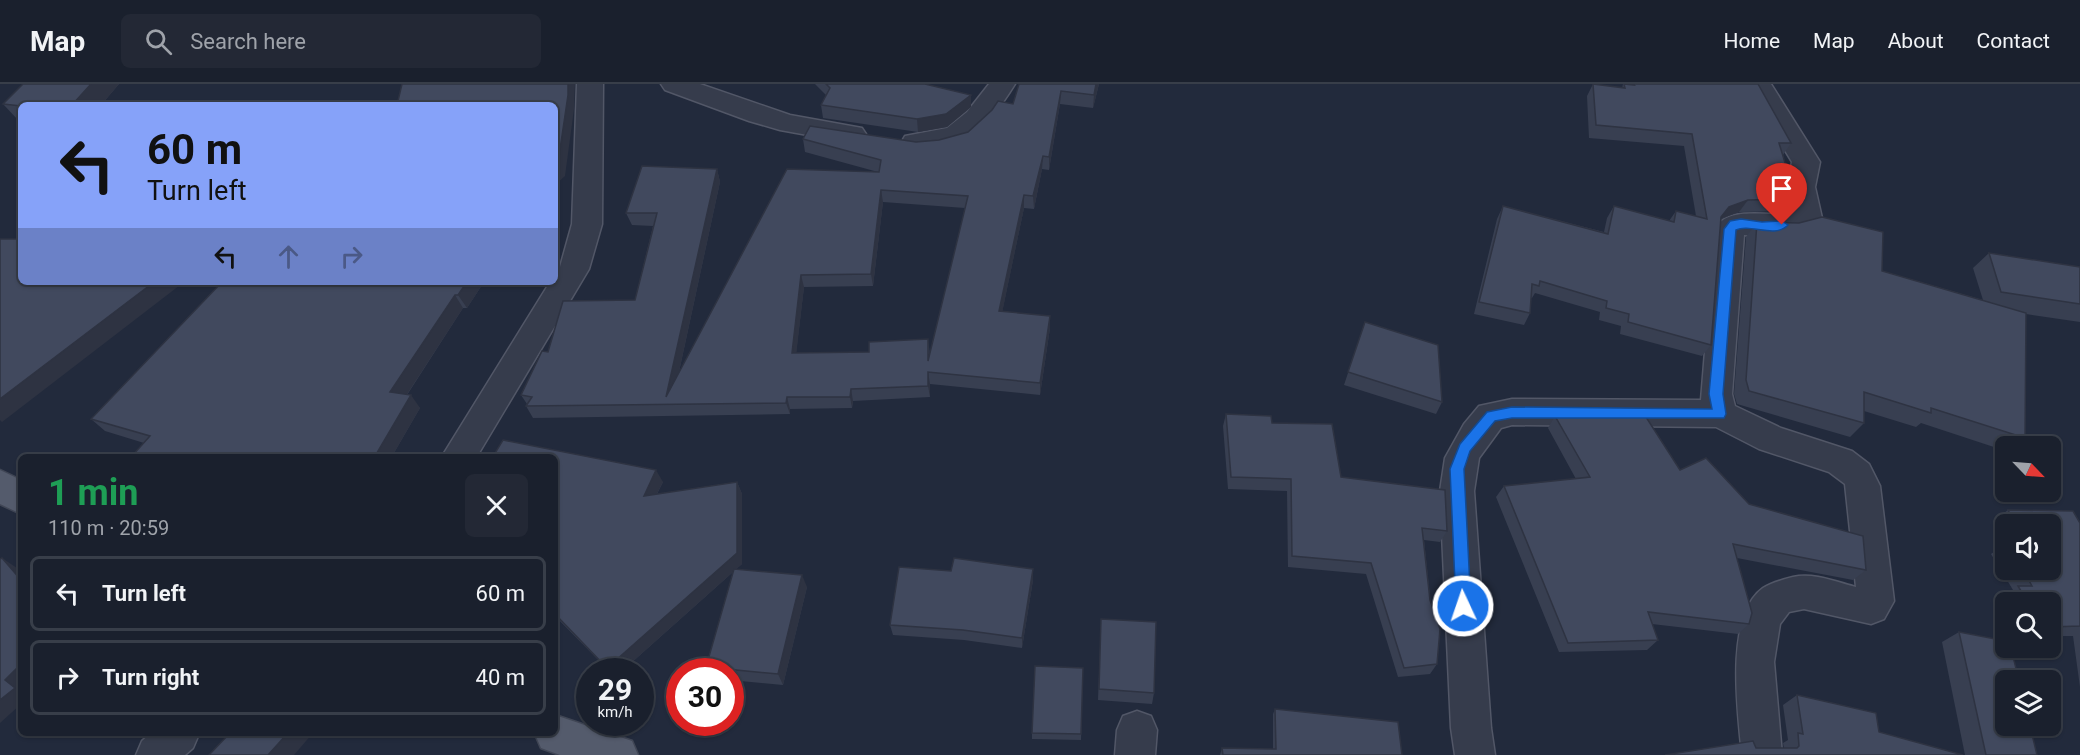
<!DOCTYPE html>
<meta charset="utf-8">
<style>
body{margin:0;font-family:Roboto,sans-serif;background:#232835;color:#f1f3f6;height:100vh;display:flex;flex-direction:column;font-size:22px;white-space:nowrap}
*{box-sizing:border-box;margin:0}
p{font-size:20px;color:#9fa3aa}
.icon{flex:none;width:33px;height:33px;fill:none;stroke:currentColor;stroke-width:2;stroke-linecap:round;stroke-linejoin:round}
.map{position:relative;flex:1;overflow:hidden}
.drawer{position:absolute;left:18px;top:370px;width:540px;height:282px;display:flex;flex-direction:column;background:#1a202d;border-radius:9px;box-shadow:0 2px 4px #0004,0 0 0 2px #383e49}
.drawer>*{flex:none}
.banner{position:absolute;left:18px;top:18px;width:540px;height:183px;border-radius:9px;box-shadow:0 2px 4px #0004,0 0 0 2px #383e49;background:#86a2f9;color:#111;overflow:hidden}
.needle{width:39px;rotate:115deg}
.fabs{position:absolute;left:1995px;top:352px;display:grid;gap:12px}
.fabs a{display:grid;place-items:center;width:66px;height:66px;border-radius:9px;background:#1a202d;box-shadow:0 2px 4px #0004,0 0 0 2px #383e49;font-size:30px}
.speed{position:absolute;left:576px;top:574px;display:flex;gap:12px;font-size:30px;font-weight:700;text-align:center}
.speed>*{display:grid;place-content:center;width:78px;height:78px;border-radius:50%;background:#1a202d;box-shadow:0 2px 4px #0004,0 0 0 2px #383e49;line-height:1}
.speed small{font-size:15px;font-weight:400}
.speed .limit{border:9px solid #d22;background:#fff;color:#111}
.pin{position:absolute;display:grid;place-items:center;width:51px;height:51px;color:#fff;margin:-62px -26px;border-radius:50% 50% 50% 0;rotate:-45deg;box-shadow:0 0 6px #0007}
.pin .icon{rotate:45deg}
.me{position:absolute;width:66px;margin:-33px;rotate:357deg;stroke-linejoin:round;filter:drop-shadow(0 0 4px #0008)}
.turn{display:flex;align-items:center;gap:21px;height:126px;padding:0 30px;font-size:27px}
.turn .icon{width:78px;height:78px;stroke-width:2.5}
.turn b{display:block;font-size:42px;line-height:51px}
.lanes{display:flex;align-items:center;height:57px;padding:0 30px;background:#0003;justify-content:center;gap:30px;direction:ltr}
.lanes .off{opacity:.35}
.round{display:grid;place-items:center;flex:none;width:63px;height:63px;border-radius:9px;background:#232835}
.overview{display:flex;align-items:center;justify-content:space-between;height:102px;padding:0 30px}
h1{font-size:36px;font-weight:700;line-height:45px;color:#1e9e55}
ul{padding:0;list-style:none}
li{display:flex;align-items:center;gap:18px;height:75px;margin:0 12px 9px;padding:0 18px;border:3px solid #383e49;border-radius:9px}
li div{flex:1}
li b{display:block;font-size:22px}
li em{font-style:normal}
header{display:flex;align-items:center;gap:36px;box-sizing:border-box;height:84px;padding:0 30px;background:#1a202d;border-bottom:2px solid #383e49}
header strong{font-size:28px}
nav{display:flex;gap:33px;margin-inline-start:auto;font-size:21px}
.search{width:420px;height:54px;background:#232835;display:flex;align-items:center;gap:15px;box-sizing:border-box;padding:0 21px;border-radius:9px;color:#9fa3aa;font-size:22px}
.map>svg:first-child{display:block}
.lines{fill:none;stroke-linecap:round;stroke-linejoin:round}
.minor-casing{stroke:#525767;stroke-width:3}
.major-casing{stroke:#404655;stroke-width:3}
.minor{fill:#363c4c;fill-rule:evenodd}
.major{fill:#545b6c;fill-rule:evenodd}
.wall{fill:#383f51;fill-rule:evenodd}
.shaded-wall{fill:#2e3342}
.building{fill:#41495e;stroke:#2e3342;stroke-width:1.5;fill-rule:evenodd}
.route{fill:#1a73e8;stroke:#114b97;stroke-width:1.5}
</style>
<header>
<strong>Map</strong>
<div class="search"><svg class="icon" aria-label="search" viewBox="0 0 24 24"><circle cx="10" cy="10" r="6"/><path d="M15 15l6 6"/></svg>Search here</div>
<nav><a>Home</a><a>Map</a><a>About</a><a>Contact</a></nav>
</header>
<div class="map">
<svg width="2080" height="671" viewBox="0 0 2080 671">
<rect width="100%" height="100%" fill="#222a3c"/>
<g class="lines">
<g class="minor-casing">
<g id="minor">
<path d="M 577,0 L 603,0 L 602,140 L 589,185 L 476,374 L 441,374 L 550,198 L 555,198 L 555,191 L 560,183 L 572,140 Z"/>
<path d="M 661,0 L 700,0 L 790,31 L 862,44 L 866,50 L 862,56 L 852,59 L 780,46 L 749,37 L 665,6 Z"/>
<path d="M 989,0 L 1015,0 C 991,39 958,80 905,66 L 901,59 L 905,52 L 947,44 L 967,28 Z"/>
<path d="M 1745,0 L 1771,0 L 1820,78 L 1815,103 L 1822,134 C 1809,158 1768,151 1744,151 L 1732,310 L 1735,322 L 1781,344 L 1852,367 L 1869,380 L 1880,402 L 1894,517 L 1884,535 L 1871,540 L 1804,525 L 1789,528 L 1780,540 L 1774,578 L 1782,671 L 1742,671 C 1738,630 1724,532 1763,504 C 1771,499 1785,495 1793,493 C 1813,488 1837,498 1856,503 L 1845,400 L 1829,388 L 1759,365 L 1716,343 L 1512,341 L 1501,344 L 1479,374 L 1474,407 L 1491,644 L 1495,671 L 1455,671 L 1451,644 L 1440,407 L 1445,374 L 1464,340 L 1479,322 L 1512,315 L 1701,316 L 1715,145 C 1729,120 1769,134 1793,129 L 1787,103 L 1792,78 Z"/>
<path d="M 1137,627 L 1151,632 L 1157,646 L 1155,671 L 1115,671 L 1117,646 L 1123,632 Z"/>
<path d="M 150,650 L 199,650 L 193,664 L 185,671 L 136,671 L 142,657 Z"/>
</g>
</g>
<g class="major-casing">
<g id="major">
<path d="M 0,386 L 21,396 L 21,430 L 0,420 Z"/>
<path d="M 555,631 L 632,657 L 638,671 L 560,671 L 541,664 L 535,650 L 555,650 Z"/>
</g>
</g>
<use href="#minor" class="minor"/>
<use href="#major" class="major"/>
</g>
<g class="wall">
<path d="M 23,0 L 119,0 L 101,21 L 21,21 L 21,37 L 18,36 L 3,20 Z"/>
<path d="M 815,0 L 925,0 L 971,23 L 947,43 L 918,48 L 823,34 L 821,21 L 826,11 Z"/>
<path d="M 1019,0 L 1099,0 L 1093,24 L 1060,20 L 1049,86 L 1042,85 L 1034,125 L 1024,124 L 1002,228 L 1050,232 L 1050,244 L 1040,311 L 930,300 L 930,313 L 853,317 L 852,324 L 790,325 L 790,330 L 533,334 L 526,322 L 527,320 L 521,311 L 548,268 L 635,216 L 653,142 L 632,141 L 626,129 L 717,85 L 720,98 L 679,288 L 878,88 L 805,68 L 803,55 L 916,58 L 939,56 L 968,48 L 1013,20 ZM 883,118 L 965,124 L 930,271 L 928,255 L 869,268 L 796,269 L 804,203 L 873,202 Z"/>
<path d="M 1593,0 L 1622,4 L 1623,0 L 1758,0 L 1791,59 L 1783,71 L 1796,115 L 1787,127 L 1739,128 L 1721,135 L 1711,261 L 1702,272 L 1620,250 L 1621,242 L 1599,236 L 1600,228 L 1535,209 L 1532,214 L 1531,214 L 1530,229 L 1524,241 L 1474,230 L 1497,135 L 1503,122 L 1604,148 L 1607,134 L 1614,122 L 1669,137 L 1676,127 L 1696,132 L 1684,62 L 1589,54 L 1587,12 Z"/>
<path d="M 1757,138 L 1882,187 L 1983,216 L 1973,184 L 1989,169 L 2080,183 L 2080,238 L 2026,230 L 2025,354 L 2014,363 L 2006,363 L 2006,367 L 1921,339 L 1916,343 L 1864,327 L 1864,339 L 1850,353 L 1737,320 L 1734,310 L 1746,153 Z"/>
<path d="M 222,198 L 484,198 L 467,224 L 463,224 L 407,311 L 420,324 L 391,374 L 134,374 L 132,372 L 144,359 L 105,347 L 91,335 Z"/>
<path d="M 1365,238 L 1442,318 L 1436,330 L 1344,301 Z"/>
<path d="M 1226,330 L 1272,339 L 1341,393 L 1447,447 L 1440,458 L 1424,456 L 1437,580 L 1430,590 L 1398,593 L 1366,490 L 1288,483 L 1287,407 L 1228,405 L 1223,342 Z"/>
<path d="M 1555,332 L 1680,386 L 1749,420 L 1866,486 L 1853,496 L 1737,474 L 1749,540 L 1738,550 L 1652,540 L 1658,556 L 1647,566 L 1559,568 L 1496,413 L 1504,402 L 1576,395 L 1548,344 Z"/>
<path d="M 555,374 L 663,398 L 657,410 L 737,398 L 742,410 L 742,480 L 736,485 L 807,503 L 783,601 L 730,596 L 730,588 L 709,588 L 706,583 L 733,488 L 621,588 L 610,588 L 555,532 Z"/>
<path d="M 2008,426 L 2080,439 L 2080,603 L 2073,552 L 2050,552 L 2050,519 L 2006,519 L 2002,513 L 2013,506 L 1991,470 L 2005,460 L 1993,437 ZM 2006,441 L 2050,441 L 2050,486 L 2006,486 Z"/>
<path d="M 1033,485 L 1033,496 L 1022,564 L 964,556 L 893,551 L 890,541 L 951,487 Z"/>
<path d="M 1101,535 L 1154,609 L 1152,620 L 1098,616 Z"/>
<path d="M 1959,548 L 2037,671 L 1965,671 L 1942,558 Z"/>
<path d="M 1083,584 L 1081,656 L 1032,655 L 1032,649 Z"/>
<path d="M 1797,611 L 1879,648 L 1963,671 L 1756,664 L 1784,664 L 1783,659 L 1788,656 L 1783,621 Z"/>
<path d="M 1275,625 L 1402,671 L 1220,671 L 1222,664 L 1273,665 L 1273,630 Z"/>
</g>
<g class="shaded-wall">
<path d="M 91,0 L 119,0 L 101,21 L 72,21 Z"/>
<path d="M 568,0 L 575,0 L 574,25 L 565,92 L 555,101 L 555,82 Z"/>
<path d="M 1096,0 L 1099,0 L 1093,24 L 1094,11 Z"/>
<path d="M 1061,7 L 1060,20 L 1049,86 L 1049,73 Z"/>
<path d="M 971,11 L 971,23 L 947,43 L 918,48 L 917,35 Z"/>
<path d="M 1043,72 L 1042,85 L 1034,125 L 1033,112 Z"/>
<path d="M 717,85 L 720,98 L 672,320 L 666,313 Z"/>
<path d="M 881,106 L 883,118 L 873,202 L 871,190 Z"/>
<path d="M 1024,111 L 1024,124 L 1000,239 L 999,227 Z"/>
<path d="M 1748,116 L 1739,128 L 1720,135 L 1721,133 L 1729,123 Z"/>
<path d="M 801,191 L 804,203 L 795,281 L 792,269 Z"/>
<path d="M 154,198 L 184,198 L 2,338 L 0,336 L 0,315 Z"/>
<path d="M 467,198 L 484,198 L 467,224 L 458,211 Z"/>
<path d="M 455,211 L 463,224 L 400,321 L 390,308 Z"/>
<path d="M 1050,232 L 1050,244 L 1040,311 L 1040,299 Z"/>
<path d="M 928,288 L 930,300 L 930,313 L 928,302 Z"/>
<path d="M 851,305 L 853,317 L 852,324 L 850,313 Z"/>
<path d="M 411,311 L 420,324 L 391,374 L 374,374 Z"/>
<path d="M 787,313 L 790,325 L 790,330 L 786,319 Z"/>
<path d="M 656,386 L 663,398 L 650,423 L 644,412 Z"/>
<path d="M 737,398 L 742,410 L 742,480 L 621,588 L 611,588 L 607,584 Z"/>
<path d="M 2,474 L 17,484 L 21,488 L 21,496 Z"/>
<path d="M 1033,485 L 1033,496 L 1022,564 L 1022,554 Z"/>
<path d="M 802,491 L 807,503 L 783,601 L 778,590 Z"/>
<path d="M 21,580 L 21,620 L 0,639 L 0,616 L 5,596 Z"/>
<path d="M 287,650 L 312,650 L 294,671 L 268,671 Z"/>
</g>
<g class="building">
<path d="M 23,0 L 91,0 L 72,21 L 21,22 L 3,20 Z"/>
<path d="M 402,0 L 568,0 L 568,11 L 558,79 L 555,82 L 555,21 L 397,21 Z"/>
<path d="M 826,0 L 925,0 L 971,11 L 946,30 L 917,35 L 821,21 L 830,4 Z"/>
<path d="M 1019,0 L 1096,0 L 1094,11 L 1061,7 L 1049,73 L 1043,72 L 1033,112 L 1024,111 L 999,227 L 1050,232 L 1040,299 L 928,288 L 928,302 L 851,305 L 850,313 L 787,313 L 786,319 L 526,322 L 532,313 L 521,311 L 542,267 L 548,268 L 563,217 L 635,216 L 657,129 L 626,129 L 642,82 L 717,85 L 666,313 L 787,85 L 879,88 L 881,76 L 803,55 L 810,42 L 916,58 L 939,56 L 968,48 L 992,26 L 998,17 L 1013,20 ZM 881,106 L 968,112 L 928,277 L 928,255 L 869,258 L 869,268 L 792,269 L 801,191 L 871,190 Z"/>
<path d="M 1593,0 L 1625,4 L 1624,0 L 1634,1 L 1633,0 L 1758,0 L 1791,59 L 1779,59 L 1796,115 L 1748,116 L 1729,123 L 1721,133 L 1711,261 L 1628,238 L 1629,230 L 1606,224 L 1607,217 L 1540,197 L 1539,202 L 1532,200 L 1530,229 L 1479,218 L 1503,122 L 1608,150 L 1614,122 L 1674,138 L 1676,127 L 1707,135 L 1692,50 L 1596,41 Z"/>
<path d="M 1822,133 L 1883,148 L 1882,187 L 2026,229 L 2025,354 L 1931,324 L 1931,329 L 1864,308 L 1864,339 L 1749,307 L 1746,296 L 1757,138 L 1799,139 Z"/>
<path d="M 0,155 L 21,155 L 21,198 L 154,198 L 0,315 Z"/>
<path d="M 1989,169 L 2080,183 L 2080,220 L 2001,208 Z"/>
<path d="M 222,198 L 467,198 L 458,211 L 455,211 L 390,308 L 411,311 L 374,374 L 138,374 L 132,372 L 150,352 L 91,335 Z"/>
<path d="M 1365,238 L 1438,261 L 1442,318 L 1348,288 Z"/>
<path d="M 1226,330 L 1271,332 L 1272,339 L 1332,340 L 1341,393 L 1445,406 L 1447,447 L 1422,444 L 1430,516 L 1440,545 L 1437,580 L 1404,584 L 1371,479 L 1292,472 L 1291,395 L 1231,393 Z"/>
<path d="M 1555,332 L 1646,333 L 1680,386 L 1706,374 L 1749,420 L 1863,452 L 1866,486 L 1733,460 L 1752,529 L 1749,540 L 1648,528 L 1658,556 L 1568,559 L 1504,402 L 1590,393 Z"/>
<path d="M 503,356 L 656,386 L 644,412 L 737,398 L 737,469 L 607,584 L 555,530 L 555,374 L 492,374 Z"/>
<path d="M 2008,426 L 2073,427 L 2080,439 L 2080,542 L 2050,543 L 2050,519 L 2028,519 L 2018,502 L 2032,502 L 2023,486 L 2050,486 L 2050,441 L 2016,441 Z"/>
<path d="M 2,474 L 21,496 L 21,580 L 5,596 L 15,604 L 0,616 L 0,475 Z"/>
<path d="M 954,474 L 1033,485 L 1022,554 L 963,546 L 890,541 L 899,483 L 951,487 Z"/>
<path d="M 734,485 L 802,491 L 778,590 L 706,583 Z"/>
<path d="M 1101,535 L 1156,538 L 1154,609 L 1099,605 Z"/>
<path d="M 1959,548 L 2006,557 L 2006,564 L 2011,564 L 2019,597 L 2006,597 L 2006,642 L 2030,642 L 2037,671 L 1986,671 Z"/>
<path d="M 1035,582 L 1083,584 L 1081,650 L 1032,649 Z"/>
<path d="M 1797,611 L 1876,629 L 1879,648 L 1963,671 L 1665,671 L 1753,657 L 1756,664 L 1797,664 L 1799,662 L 1798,649 L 1803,650 Z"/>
<path d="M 1275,625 L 1398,638 L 1402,671 L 1223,671 L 1222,664 L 1276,665 Z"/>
<path d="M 229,650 L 287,650 L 268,671 L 209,671 Z"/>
</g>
<path class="route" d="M 1741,135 L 1762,138 L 1782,137 L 1788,141 C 1775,155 1750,139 1736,146 L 1723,310 L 1726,330 L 1724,334 L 1512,334 L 1495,337 L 1470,367 L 1464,385 L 1471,522 L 1469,527 L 1463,529 L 1458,527 L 1456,522 L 1450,385 L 1460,360 L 1487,328 L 1512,323 L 1712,325 L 1709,310 L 1724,145 L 1730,137 Z"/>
</svg>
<div class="fabs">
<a><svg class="needle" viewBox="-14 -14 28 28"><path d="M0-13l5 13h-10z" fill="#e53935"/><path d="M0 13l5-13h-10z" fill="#9fa3aa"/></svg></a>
<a><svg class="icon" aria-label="sound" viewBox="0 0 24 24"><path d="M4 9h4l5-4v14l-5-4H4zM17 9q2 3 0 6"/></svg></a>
<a><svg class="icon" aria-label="search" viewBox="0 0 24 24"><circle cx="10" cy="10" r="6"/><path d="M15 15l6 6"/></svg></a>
<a><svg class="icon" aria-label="layers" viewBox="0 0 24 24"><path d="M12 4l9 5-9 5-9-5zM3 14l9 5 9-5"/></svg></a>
</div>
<div class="speed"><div>29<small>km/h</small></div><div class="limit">30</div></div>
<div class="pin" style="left:1782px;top:141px;background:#d93025"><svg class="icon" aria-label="arrive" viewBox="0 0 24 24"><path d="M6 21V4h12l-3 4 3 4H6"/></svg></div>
<svg class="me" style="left:1463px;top:522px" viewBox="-20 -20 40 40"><circle r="17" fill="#1a73e8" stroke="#fff" stroke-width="3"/><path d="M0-11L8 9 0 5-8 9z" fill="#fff"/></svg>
<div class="banner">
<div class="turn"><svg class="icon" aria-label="left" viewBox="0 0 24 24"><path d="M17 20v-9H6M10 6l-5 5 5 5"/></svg><div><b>60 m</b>Turn left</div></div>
<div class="lanes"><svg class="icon" aria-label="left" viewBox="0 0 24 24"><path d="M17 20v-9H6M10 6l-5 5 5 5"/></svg><svg class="icon off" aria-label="ahead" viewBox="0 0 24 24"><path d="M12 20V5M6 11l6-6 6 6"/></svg><svg class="icon off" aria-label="right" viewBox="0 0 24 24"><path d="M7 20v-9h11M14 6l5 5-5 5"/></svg></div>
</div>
<section class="drawer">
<div class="overview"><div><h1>1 min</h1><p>110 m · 20:59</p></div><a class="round"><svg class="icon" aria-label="close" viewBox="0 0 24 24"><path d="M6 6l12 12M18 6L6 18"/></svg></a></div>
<ul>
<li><svg class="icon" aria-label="left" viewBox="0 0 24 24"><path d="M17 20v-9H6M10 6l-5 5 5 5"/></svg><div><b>Turn left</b></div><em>60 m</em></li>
<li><svg class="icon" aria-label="right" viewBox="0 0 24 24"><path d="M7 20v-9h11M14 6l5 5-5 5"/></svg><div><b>Turn right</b></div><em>40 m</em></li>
</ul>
</section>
</div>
